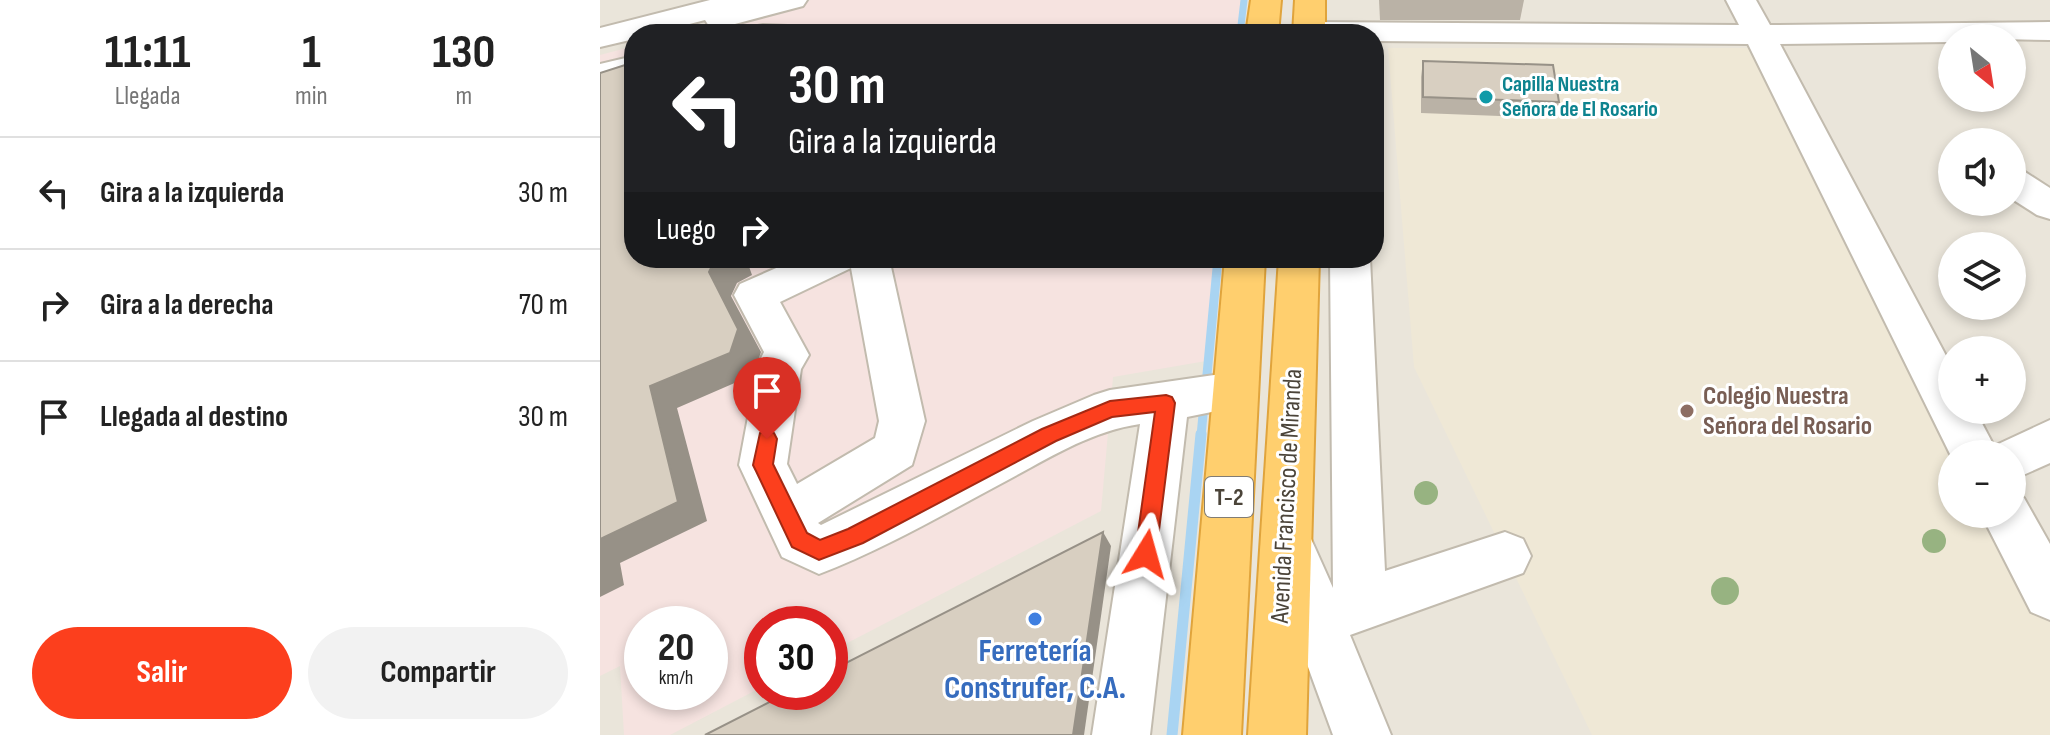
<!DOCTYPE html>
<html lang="es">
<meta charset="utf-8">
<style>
body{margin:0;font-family:"Sofia Sans Condensed",sans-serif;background:#f2f2f2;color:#222;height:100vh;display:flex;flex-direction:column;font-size:30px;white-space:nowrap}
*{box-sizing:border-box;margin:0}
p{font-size:26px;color:#767676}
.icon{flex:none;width:44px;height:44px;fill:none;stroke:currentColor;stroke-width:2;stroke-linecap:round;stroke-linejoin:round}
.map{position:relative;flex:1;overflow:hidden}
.sheet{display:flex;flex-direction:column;background:#fff;width:600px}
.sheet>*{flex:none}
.banner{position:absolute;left:24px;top:24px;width:760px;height:244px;border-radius:32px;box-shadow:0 4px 12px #0003;background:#202124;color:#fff;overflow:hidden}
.needle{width:52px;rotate:150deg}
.buttons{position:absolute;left:1338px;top:24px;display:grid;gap:16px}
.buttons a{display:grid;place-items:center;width:88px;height:88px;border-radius:50%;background:#fff;box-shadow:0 4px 12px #0003;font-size:40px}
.speed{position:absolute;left:24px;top:606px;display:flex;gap:16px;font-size:40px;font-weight:700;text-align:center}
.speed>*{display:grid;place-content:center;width:104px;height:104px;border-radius:50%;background:#fff;box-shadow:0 4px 12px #0003;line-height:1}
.speed small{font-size:20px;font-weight:400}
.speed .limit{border:12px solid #d22;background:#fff;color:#111}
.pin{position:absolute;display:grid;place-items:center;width:68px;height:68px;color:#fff;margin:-82px -34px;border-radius:50% 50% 50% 0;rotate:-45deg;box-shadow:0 0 8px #0007}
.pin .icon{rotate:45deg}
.me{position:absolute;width:88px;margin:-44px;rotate:8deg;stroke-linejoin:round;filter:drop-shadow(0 0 6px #0008)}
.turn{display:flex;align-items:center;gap:28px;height:168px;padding:0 32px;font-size:36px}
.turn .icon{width:104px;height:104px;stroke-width:2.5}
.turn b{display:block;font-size:56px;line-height:68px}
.then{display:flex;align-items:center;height:76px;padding:0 32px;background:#0003;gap:16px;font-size:30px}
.eta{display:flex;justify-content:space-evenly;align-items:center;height:136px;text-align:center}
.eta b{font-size:48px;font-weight:700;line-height:56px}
.cta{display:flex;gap:16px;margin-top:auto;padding:16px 32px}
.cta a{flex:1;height:92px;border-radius:48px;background:#fc3f1d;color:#fff;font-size:32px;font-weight:700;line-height:92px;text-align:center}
.cta a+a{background:#f2f2f2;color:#222}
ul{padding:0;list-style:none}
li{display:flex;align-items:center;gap:24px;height:112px;padding:0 32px;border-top:2px solid #e0e0e0}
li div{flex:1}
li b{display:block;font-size:30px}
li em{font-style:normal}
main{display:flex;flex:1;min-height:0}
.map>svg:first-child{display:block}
.residential{fill:#eae5da;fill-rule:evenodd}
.education{fill:#efe8d6}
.medical{fill:#f6e3e0;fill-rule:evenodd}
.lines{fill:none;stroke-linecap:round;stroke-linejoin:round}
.stream-far2{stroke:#a9d4f2;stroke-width:7}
.stream-far1{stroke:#a9d4f2;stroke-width:9}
.stream{stroke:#a9d4f2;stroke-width:11}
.minor-casing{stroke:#c2bbae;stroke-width:4}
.highway-casing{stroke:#e0a43c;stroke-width:4}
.minor{fill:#fff;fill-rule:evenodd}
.highway{fill:#ffcf6e;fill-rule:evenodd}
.tree{fill:#97b381}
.wall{fill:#bab2a6}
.shaded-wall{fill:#979187}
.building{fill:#d8cfc1;stroke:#979187;stroke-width:2}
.route{fill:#fc3f1d;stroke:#a42913;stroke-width:2}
.culture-dot{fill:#0f9aa8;stroke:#fff;stroke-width:3}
.education-dot{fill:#8d6e63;stroke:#fff;stroke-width:3}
.shop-dot{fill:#3f7fe0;stroke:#fff;stroke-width:3}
.labels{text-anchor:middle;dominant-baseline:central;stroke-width:6;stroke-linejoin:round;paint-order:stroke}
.far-culture-label{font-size:22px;font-weight:bold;fill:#0d838f;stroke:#fff;text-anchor:start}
.shield{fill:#fff;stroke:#817c74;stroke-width:2}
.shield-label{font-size:24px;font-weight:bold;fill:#4b4439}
.education-label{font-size:26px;font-weight:bold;fill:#785e54;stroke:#fff;text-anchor:start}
.street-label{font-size:26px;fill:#4b4439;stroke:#fff}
.near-shop-label{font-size:32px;font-weight:bold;fill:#366cbe;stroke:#fff}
</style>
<main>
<section class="sheet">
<div class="eta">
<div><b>11:11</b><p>Llegada</p></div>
<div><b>1</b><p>min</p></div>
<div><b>130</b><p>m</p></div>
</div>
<ul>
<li><svg class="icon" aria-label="left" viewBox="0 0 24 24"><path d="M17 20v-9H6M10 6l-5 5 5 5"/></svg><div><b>Gira a la izquierda</b></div><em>30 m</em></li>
<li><svg class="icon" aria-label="right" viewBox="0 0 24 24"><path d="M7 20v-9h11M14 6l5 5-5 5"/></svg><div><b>Gira a la derecha</b></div><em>70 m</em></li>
<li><svg class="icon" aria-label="arrive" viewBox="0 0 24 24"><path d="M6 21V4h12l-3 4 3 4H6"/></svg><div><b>Llegada al destino</b></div><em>30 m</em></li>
</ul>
<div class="cta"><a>Salir</a><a>Compartir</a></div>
</section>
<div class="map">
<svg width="1450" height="735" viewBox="0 0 1450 735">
<rect width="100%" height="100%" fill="#f6f3ec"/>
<path class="residential" d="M 0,0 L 1450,0 L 1450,735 L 0,735 ZM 34,34 L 774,34 L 774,258 L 34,258 ZM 1352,38 L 1412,38 L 1412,98 L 1352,98 ZM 1352,142 L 1412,142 L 1412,202 L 1352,202 ZM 1352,246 L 1412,246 L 1412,306 L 1352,306 ZM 1352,350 L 1412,350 L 1412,410 L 1352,410 ZM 1352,454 L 1412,454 L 1412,514 L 1352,514 ZM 42,624 L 110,624 L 110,692 L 42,692 ZM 162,624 L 230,624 L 230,692 L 162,692 Z"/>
<path class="education" d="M 788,48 L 1148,48 L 1361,454 L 1352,454 L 1352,514 L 1393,514 L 1450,623 L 1450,735 L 992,735 L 814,367 Z"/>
<g class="medical">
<path d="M 211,0 L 641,0 L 638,34 L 81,34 Z"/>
<path d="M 34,46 L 34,258 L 616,258 L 606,361 L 513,377 L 501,511 L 230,652 L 230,624 L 162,624 L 162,687 L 70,735 L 24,735 L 20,666 L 0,676 L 0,55 ZM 42,624 L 110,624 L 110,692 L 42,692 Z"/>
</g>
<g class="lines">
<path class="stream-far2" d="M 640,34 L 644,0"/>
<g class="stream-far1">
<path d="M 606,385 L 618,258"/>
<path d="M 601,436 L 604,404"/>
</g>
<path class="stream" d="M 572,735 L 601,434"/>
<g class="minor-casing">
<g id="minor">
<path d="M 110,0 L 207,0 L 203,6 L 120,28 L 109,26 L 105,20 L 51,34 L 34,34 L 34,39 L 0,47 L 0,28 Z"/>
<path d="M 1126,0 L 1156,0 L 1170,25 L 1450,22 L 1450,40 L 1352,38 L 1352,42 L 1180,44 L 1352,367 L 1352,410 L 1375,410 L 1394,446 L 1450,420 L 1450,463 L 1412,480 L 1412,454 L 1352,454 L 1352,458 L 1148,44 L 774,41 L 774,34 L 695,34 L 693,31 L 698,24 L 709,22 L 1139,25 Z"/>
<path d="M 163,25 L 213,27 L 218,34 L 147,34 L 152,27 Z"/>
<path d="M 34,56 L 34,76 L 0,84 L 0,64 Z"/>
<path d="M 1412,168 L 1425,172 L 1450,188 L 1450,219 L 1437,215 L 1412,199 Z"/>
<path d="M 199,258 L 289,258 L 325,421 L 312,465 L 218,523 L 221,525 L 433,421 L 494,395 L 510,390 L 635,372 L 651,378 L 657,391 L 651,404 L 587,417 L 550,735 L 492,735 L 540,424 C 491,431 449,458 406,481 C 344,514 284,549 219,574 L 182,557 L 139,465 L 158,364 L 164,352 L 134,295 L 140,284 ZM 251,268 L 279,421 L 275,438 L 197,484 L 187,464 L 201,369 L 209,355 L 180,302 Z"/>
<path d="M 730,258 L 770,258 L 785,571 L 905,532 L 923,539 L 931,556 L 923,573 L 750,635 L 791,735 L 733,735 L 664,547 L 671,530 L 689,523 L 707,530 L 733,588 Z"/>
<path d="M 1412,493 L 1424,498 L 1450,544 L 1450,620 L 1431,612 L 1381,514 L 1412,514 Z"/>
</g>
</g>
<g class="highway-casing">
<g id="highway">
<path d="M 651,0 L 681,0 L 678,34 L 646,34 Z"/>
<path d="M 695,0 L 725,0 L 725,34 L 693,34 Z"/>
<path d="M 625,258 L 665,258 L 641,735 L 583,735 Z"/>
<path d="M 679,258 L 719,258 L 706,735 L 648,735 Z"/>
</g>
</g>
<use href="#minor" class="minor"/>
<use href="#highway" class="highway"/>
</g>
<g class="tree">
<circle cx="826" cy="493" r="12"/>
<circle cx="1334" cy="541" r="12"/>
<circle cx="1125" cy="591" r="14"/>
</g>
<g class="wall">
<path d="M 779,0 L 924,0 L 920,20 L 780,20 Z"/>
<path d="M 823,61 L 959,102 L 955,118 L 821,113 L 821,77 Z"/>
</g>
<g class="shaded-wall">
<path d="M 25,65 L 34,77 L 34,88 L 30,83 Z"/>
<path d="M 116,258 L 146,258 L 152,275 L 137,283 L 131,296 L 161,352 L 153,375 L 77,408 L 107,521 L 20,563 L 24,585 L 0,597 L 0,539 L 50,386 Z"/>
<path d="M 503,532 L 511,546 L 484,735 L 473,735 Z"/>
</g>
<g class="building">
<path d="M 823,61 L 953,65 L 959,102 L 823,97 Z"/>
<path d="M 25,65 L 30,83 L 34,82 L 34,258 L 116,258 L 109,272 L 138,329 L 130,353 L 50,386 L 78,502 L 0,539 L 0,73 Z"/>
<path d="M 503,532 L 473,735 L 105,735 L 189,692 L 230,692 L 230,671 Z"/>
</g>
<path class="route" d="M 566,395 L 572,397 L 575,403 L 556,554 L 553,561 L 546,564 L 538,561 L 535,554 L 555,412 L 512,417 L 456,441 L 263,543 L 219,560 L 192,547 L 156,471 L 153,465 L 160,433 L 167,431 L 174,433 L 177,439 L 173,464 L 207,533 L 220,540 L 248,529 L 442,429 L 510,401 Z"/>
<circle class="culture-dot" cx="886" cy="97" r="8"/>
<circle class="education-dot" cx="1087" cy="411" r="8"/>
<circle class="shop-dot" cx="435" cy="619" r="8"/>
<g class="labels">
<g class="far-culture-label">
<text x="902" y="84">Capilla Nuestra<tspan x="902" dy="25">Señora de El Rosario</tspan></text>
</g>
<rect class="shield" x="605" y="477" width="48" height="40" rx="6"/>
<g class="shield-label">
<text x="629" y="497">T-2</text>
</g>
<g class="education-label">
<text x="1103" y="396">Colegio Nuestra<tspan x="1103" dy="30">Señora del Rosario</tspan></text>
</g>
<g class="street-label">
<text transform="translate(687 496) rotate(-87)">Avenida Francisco de Miranda</text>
</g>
<g class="near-shop-label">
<text x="435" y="651">Ferretería<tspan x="435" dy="37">Construfer, C.A.</tspan></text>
</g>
</g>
</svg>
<div class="buttons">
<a><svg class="needle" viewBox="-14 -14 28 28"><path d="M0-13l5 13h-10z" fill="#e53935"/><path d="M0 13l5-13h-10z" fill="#767676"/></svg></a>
<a><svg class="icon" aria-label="sound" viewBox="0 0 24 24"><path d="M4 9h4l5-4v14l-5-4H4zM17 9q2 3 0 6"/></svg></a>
<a><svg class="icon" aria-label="layers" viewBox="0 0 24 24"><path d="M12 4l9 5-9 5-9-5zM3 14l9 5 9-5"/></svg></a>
<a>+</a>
<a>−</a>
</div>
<div class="speed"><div>20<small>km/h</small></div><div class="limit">30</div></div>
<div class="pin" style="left:167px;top:439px;background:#d93025"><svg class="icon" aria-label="arrive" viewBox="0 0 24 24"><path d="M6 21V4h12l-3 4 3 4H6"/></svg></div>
<svg class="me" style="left:546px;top:554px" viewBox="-20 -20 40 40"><path d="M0-17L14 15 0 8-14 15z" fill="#fc3f1d" stroke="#fff" stroke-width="4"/></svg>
<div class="banner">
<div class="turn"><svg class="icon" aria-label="left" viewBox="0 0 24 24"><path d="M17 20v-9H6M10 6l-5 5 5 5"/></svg><div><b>30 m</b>Gira a la izquierda</div></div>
<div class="then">Luego<svg class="icon" aria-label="right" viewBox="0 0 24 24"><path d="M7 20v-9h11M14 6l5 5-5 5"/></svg></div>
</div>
</div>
</main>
